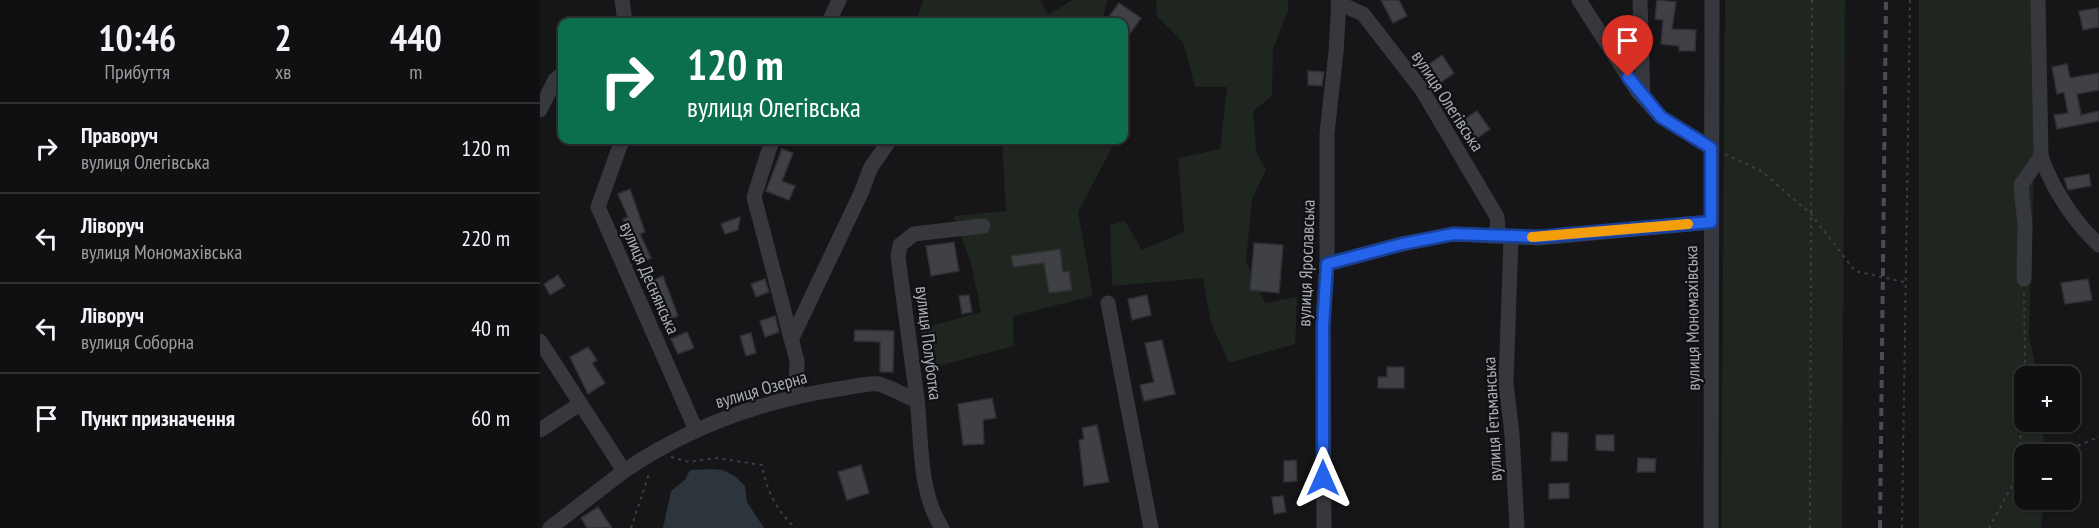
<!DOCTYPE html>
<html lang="uk">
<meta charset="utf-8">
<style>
body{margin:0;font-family:"PT Sans Narrow",sans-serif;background:#19191b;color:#f1f3f6;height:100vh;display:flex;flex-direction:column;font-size:22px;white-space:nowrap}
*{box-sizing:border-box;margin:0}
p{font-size:20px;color:#9c9d9f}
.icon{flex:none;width:33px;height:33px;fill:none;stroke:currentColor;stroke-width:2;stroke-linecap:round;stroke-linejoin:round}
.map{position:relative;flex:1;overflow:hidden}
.details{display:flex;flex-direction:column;background:#101012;width:540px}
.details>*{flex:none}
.guide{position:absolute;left:18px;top:18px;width:570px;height:126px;border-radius:12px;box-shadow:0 2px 4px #0004,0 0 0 2px #303032;background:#0b6e4f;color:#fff;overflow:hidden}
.controls{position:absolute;left:1474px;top:366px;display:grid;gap:12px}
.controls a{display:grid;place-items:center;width:66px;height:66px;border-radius:12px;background:#101012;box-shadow:0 2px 4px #0004,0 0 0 2px #303032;font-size:30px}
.pin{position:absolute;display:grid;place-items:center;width:51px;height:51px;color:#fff;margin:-62px -26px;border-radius:50% 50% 50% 0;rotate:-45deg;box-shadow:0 0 6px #0007}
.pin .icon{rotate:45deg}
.me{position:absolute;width:66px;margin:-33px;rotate:0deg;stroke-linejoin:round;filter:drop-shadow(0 0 4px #0008)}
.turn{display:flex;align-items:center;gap:21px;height:126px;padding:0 30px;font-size:27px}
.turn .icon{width:78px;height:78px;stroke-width:2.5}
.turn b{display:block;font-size:42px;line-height:51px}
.eta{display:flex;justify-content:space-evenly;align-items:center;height:102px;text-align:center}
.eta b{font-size:36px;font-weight:800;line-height:42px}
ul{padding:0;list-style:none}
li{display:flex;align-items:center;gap:18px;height:90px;padding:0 30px;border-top:2px solid #303032}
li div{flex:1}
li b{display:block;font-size:22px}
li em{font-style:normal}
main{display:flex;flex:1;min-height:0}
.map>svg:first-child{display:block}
.green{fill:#1e261f}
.water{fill:#2c353c}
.building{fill:#404145;stroke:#303034;stroke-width:1.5}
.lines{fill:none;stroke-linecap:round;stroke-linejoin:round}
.path{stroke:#3d3f44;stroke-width:2;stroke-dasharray:3 4.5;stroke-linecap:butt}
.minor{stroke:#37383d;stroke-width:15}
.rail{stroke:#4a4c52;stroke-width:4;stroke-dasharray:8 6;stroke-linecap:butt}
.route-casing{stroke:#184099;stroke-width:15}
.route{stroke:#2563eb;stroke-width:10}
.slow{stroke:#f59e0b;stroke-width:10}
.labels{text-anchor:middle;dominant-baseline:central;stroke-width:4.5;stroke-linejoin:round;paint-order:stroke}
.street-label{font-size:18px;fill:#a8adb8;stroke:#111113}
</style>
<main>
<section class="details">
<div class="eta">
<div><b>10:46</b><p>Прибуття</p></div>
<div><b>2</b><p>хв</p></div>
<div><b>440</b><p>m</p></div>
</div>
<ul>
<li><svg class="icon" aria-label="right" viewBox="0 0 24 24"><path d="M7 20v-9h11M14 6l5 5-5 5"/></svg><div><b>Праворуч</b><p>вулиця Олегівська</p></div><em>120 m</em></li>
<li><svg class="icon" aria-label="left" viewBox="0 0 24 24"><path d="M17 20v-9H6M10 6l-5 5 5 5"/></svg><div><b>Ліворуч</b><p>вулиця Мономахівська</p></div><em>220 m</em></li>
<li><svg class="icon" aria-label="left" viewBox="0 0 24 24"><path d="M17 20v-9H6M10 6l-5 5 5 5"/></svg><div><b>Ліворуч</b><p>вулиця Соборна</p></div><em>40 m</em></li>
<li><svg class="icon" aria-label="arrive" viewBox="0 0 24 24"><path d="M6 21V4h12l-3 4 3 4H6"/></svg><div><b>Пункт призначення</b></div><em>60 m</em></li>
</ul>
</section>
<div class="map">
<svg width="1559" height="528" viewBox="0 0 1559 528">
<rect width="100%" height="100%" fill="#161618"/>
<g class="green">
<path d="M 383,0 L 500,0 L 508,15 L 532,0 L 567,0 L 562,22 L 376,22 Z"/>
<path d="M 616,0 L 747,0 L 749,8 L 733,49 L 732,96 L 713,111 L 716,151 L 726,170 L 712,199 L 706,262 L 725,303 L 757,297 L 755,344 L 689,363 L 671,323 L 663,278 L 572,286 L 570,225 L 585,221 L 602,250 L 644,232 L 638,158 L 680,149 L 687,87 L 655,87 L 644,44 L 617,16 Z"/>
<path d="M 1185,0 L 1305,0 L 1302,528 L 1181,528 Z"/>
<path d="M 1379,0 L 1493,0 L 1494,166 L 1489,337 L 1498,376 L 1485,376 L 1485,422 L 1503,422 L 1504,454 L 1485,454 L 1485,500 L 1504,500 L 1501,528 L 1379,528 Z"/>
<path d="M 462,140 L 576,140 L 538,212 L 553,296 L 473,316 L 474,346 L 386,369 L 380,329 L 441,312 L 431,263 L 414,216 L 466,211 Z"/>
</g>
<path class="water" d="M 171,469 L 183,470 L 196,477 L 205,486 L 207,502 L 224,528 L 123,528 L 131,491 L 145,480 L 150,470 Z"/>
<g class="building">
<path d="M 841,0 L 859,0 L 867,16 L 853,23 Z"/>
<path d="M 1117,0 L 1136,2 L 1132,29 L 1156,30 L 1155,51 L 1139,51 L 1139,46 L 1121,44 L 1123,20 L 1115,19 Z"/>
<path d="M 579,3 L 601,18 L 584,42 L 584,22 L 565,22 Z"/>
<path d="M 1558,8 L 1559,27 L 1543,30 L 1539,11 Z"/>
<path d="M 902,55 L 914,73 L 896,86 L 884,68 Z"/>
<path d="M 1527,64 L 1530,78 L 1559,73 L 1559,90 L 1537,94 L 1541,115 L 1559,111 L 1559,121 L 1517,129 L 1514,115 L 1528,113 L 1524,92 L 1517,94 L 1512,67 Z"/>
<path d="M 768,71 L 784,72 L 782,86 L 768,85 Z"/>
<path d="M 937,111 L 950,129 L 936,139 L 923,120 Z"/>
<path d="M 242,149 L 253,153 L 242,181 L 255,186 L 249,200 L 226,191 Z"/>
<path d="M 1549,174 L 1551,186 L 1528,190 L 1524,178 Z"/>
<path d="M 90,189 L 105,232 L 100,234 L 111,258 L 99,264 L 83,219 L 88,217 L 78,194 Z"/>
<path d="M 200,217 L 198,230 L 185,234 L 181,224 Z"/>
<path d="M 414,242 L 419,271 L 391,276 L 386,246 Z"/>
<path d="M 714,243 L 743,245 L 739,293 L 710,290 Z"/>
<path d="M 520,249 L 523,272 L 529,271 L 532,290 L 509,293 L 504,263 L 473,267 L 471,256 Z"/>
<path d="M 18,275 L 25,286 L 10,295 L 4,284 Z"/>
<path d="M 123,276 L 138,316 L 123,322 L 109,282 Z"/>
<path d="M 225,279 L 229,292 L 216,297 L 211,284 Z"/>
<path d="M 1548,279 L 1552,300 L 1525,304 L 1521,283 Z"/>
<path d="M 429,295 L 432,312 L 422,314 L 419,296 Z"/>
<path d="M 607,295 L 611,315 L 592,320 L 588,299 Z"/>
<path d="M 235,316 L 239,332 L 225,337 L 220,321 Z"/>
<path d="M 315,330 L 354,331 L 353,372 L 340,372 L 340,342 L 314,341 Z"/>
<path d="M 147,332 L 154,348 L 138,354 L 131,339 Z"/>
<path d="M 211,333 L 216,353 L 206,356 L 200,336 Z"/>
<path d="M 622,340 L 635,394 L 604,401 L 600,385 L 614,382 L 605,343 Z"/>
<path d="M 48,347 L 57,360 L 52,363 L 65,383 L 48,394 L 30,357 Z"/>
<path d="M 847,367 L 864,367 L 864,388 L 838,388 L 838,377 L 847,377 Z"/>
<path d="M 452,398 L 456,418 L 443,420 L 444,444 L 423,445 L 418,404 Z"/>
<path d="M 557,425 L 569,482 L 544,486 L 539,440 L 544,439 L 542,428 Z"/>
<path d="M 1012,432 L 1028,433 L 1027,461 L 1011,461 Z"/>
<path d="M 1056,435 L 1074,435 L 1074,451 L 1056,450 Z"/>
<path d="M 1098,458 L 1116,459 L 1115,472 L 1097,472 Z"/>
<path d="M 756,460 L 757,481 L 744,482 L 744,461 Z"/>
<path d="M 321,465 L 329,493 L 307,500 L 298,472 Z"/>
<path d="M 1029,483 L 1029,498 L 1009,499 L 1009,484 Z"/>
<path d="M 743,496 L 746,512 L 734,514 L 732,497 Z"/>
<path d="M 58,507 L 72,528 L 47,528 L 41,518 Z"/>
</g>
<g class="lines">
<g class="path">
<path d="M 1185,154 L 1221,171 L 1271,214 L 1315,271 L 1364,282"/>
<path d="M 1480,451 L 1497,451 L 1503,454"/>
<path d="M 1517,454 L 1559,437"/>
<path d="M 131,457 L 149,462 L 176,458 L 222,465 C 225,487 238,514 256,528"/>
<path d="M 91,528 L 110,471"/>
<path d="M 1270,528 L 1272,0"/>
<path d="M 1362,528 L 1370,0"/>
<path d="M 1449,528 L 1478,475 L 1485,363 L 1484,293"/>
</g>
<g class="minor">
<path d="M 82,0 L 85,22"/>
<path d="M 1039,0 L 1098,92 L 1121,117 L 1171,148"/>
<path d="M 1100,0 L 1103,97"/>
<path d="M 1498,0 L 1501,156 C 1512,188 1534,222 1559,245"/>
<path d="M 798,3 L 823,14 L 882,90 L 957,217 L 958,229 L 951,236"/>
<path d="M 289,22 L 299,0"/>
<path d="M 0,110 L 15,80 L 22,74"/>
<path d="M 82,140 L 58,207 L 156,430"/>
<path d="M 232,140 L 214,197 L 257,361 L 256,395"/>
<path d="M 971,237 L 966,383 L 972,435 L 977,528"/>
<path d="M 787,264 L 862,244 L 913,234 L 999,238 L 1171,222"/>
<path d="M 1484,279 L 1485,225 L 1481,185 L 1501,156"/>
<path d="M 568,303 L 611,528"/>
<path d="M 252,338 L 321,193 L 331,167 L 350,140"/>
<path d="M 0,341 L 84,471 L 10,528"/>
<path d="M 0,430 L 40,404"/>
<path d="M 84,471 C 149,427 220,401 298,389 C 309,388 328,382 339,384 C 352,388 365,396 377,401"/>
<path d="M 402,528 C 378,491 382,441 377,399 C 371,351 364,304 358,257 L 360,245 L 374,234 L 443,226"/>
<path d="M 784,528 L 783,325 L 787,264 L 787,133 L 796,52 L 799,0"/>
<path d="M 1171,528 L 1172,0"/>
</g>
<path class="rail" d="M 1340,528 L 1346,0"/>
</g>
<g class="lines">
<g class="route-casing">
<path id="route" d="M 783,478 L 783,325 L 787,264 L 862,244 L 913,234 L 999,237 L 1171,222 L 1171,148 L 1121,117 L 1088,77"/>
</g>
<use href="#route" class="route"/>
<path class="slow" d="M 992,237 L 1148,224"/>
</g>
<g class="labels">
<g class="street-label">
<text transform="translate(908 101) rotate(57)">вулиця Олегівська</text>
<text transform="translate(766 263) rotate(-88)">вулиця Ярославська</text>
<text transform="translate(110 278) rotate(66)">вулиця Деснянська</text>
<text transform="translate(1152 318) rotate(-91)">вулиця Мономахівська</text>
<text transform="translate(389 343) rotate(83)">вулиця Полуботка</text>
<text transform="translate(221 389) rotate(-16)">вулиця Озерна</text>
<text transform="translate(952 419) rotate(-93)">вулиця Гетьманська</text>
</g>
</g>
</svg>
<div class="controls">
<a>+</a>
<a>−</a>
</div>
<div class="pin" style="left:1088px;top:77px;background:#d93025"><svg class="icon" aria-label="arrive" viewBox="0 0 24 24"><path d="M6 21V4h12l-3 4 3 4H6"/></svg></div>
<svg class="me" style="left:783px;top:478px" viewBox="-20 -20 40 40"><path d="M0-17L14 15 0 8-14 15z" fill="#2563eb" stroke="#fff" stroke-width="4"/></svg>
<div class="guide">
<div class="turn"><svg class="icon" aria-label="right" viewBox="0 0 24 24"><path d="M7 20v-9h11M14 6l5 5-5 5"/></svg><div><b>120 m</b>вулиця Олегівська</div></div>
</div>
</div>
</main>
